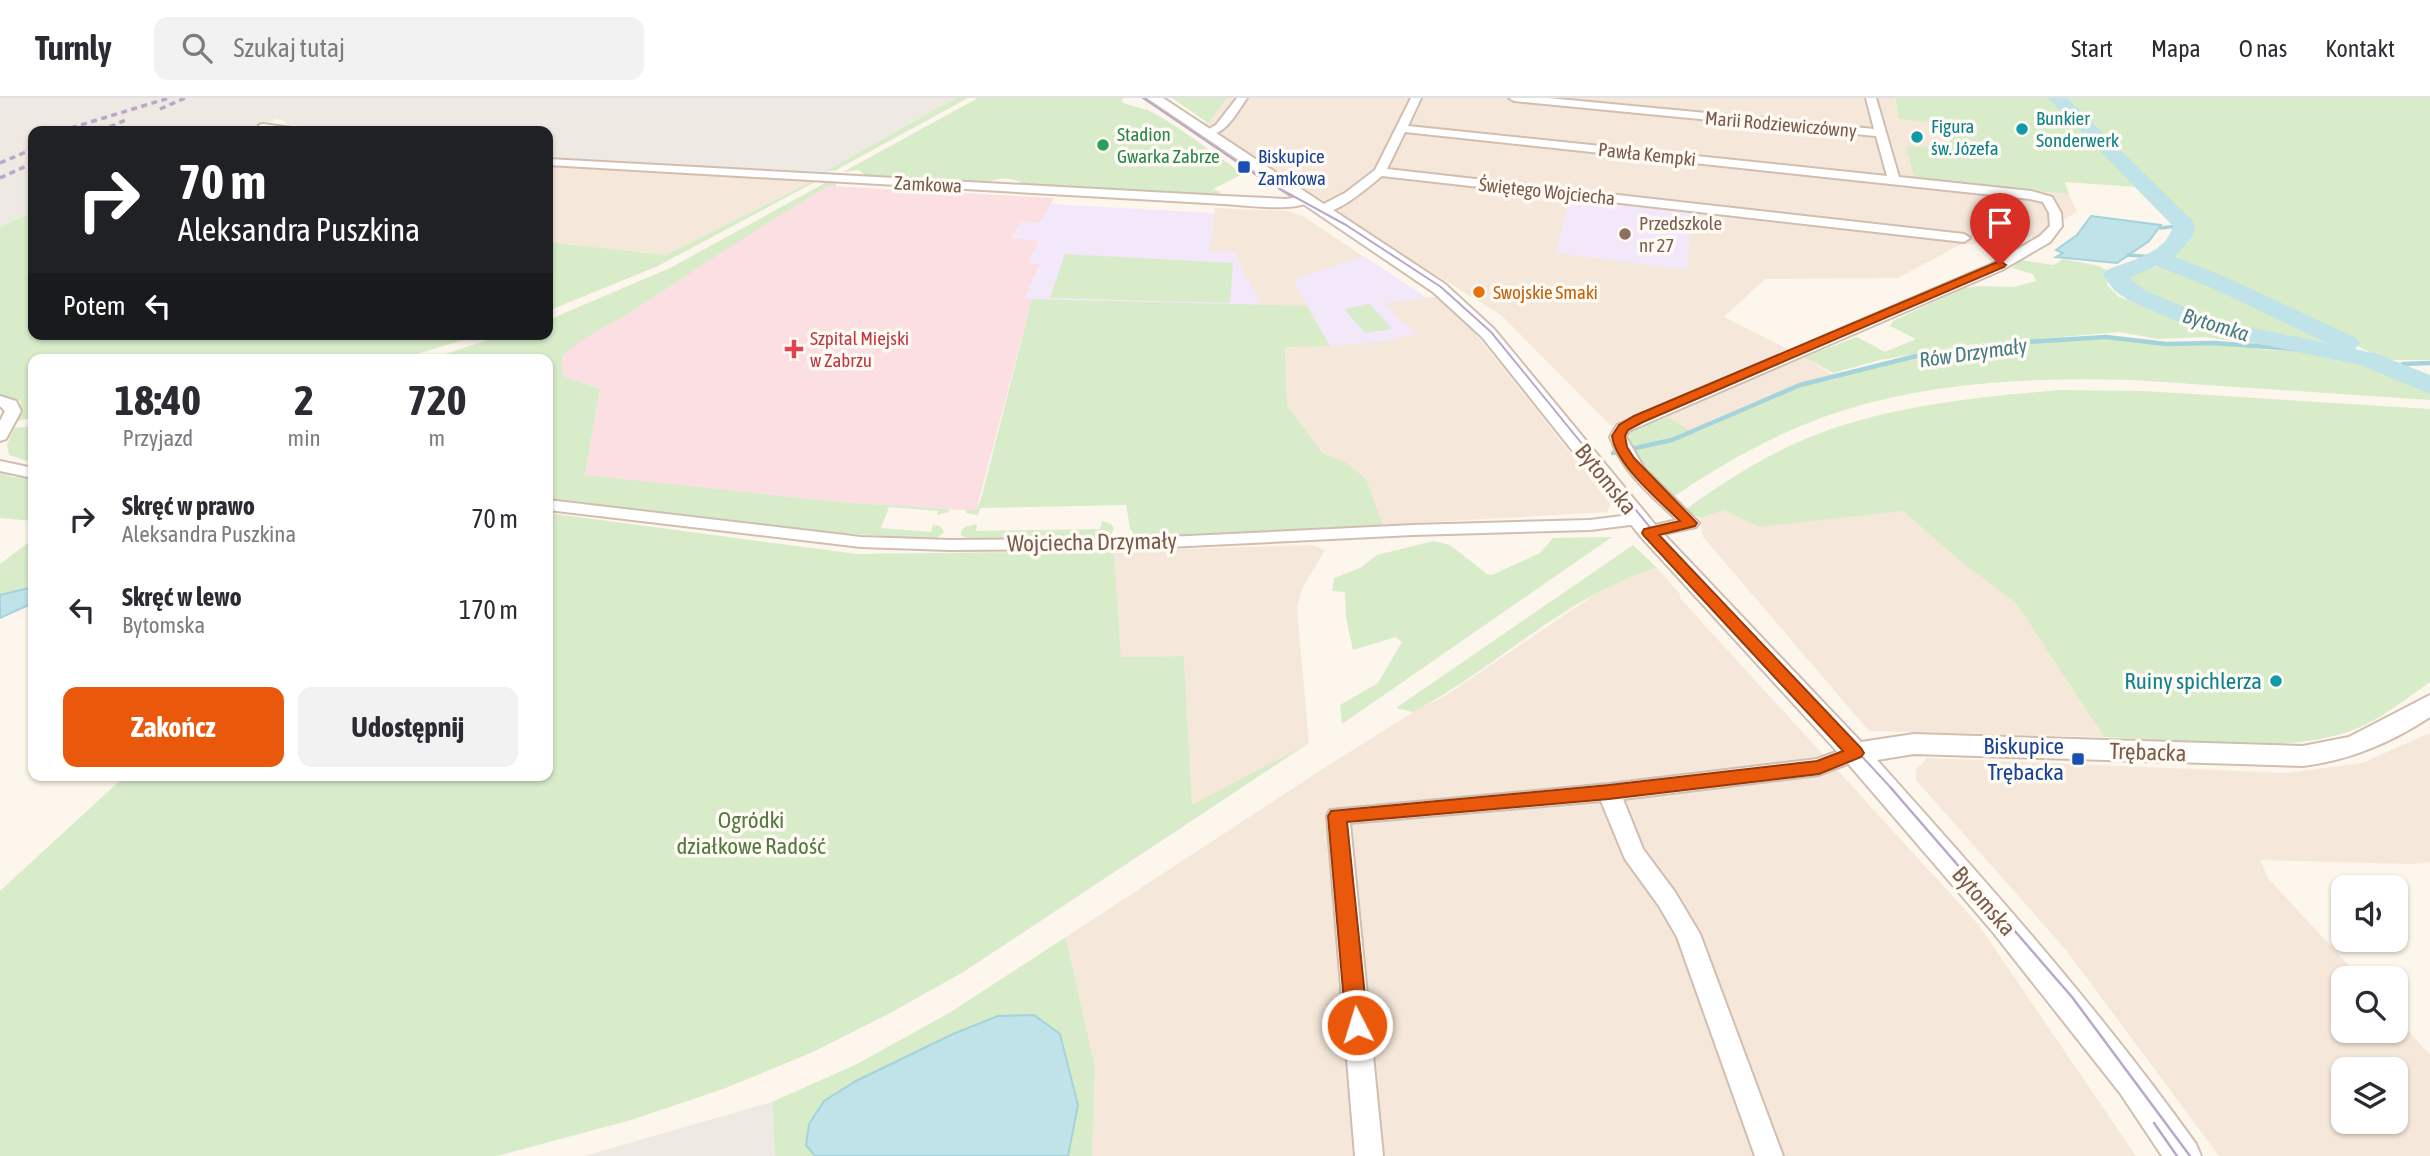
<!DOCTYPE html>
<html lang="pl">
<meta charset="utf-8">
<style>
body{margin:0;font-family:"Asap Condensed",sans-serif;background:#f2f2f3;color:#2b2b33;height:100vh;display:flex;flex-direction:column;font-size:26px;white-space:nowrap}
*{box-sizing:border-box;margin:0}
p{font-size:23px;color:#7c7c81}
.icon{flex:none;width:38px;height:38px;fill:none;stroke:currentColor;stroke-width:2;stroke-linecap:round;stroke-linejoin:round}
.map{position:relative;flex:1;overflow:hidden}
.details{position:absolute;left:28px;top:256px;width:525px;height:427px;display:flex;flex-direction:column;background:#fff;border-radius:14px;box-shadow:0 2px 5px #0004}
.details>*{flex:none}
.top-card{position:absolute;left:28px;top:28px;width:525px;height:214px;border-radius:14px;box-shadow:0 2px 5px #0004;background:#202124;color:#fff;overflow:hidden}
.fabs{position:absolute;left:2331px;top:777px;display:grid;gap:14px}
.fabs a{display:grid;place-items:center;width:77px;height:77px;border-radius:14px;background:#fff;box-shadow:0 2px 5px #0004;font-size:35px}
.pin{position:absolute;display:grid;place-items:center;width:60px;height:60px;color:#fff;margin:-72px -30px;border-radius:50% 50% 50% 0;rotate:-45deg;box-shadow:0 0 7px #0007}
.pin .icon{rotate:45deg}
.me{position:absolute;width:77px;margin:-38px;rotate:355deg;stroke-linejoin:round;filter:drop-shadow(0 0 5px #0008)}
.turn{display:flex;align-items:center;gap:24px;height:147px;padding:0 35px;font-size:32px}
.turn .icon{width:91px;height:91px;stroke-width:2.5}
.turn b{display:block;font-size:49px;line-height:60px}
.then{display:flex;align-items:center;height:66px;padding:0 35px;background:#0003;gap:14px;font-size:26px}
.eta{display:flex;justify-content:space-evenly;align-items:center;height:119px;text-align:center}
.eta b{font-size:42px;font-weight:700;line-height:49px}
.primary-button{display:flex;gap:14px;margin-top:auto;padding:14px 35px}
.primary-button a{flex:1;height:80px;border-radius:14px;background:#ea580c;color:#fff;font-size:28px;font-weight:700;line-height:80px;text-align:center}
.primary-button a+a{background:#f2f2f3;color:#2b2b33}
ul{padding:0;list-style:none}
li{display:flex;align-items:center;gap:21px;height:91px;padding:0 35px}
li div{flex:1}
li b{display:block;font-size:26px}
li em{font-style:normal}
header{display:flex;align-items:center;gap:42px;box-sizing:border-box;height:98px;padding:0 35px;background:#fff;border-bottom:2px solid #e1e1e2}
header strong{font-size:33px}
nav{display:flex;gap:38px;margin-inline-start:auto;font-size:24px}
.search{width:490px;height:63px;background:#f2f2f3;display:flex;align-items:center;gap:18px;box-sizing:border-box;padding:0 24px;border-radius:14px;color:#7c7c81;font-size:26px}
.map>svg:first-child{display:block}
.residential{fill:#f5e8da;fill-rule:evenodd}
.industrial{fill:#efe9e4}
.education{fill:#f3e8fa}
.medical{fill:#fbdfe3}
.green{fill:#d8ecc9}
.water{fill:#bfe3e8;stroke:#a5d3da;stroke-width:2}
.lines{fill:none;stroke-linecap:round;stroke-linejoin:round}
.stream-far1{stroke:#a5d3da;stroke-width:3.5}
.stream{stroke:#a5d3da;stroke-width:4.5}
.river{fill:#bfe3e8;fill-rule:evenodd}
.minor-casing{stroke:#d1beb0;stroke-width:4}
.tertiary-casing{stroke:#d1beb0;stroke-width:4}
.minor{fill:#fff;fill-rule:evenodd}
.tertiary{fill:#fff;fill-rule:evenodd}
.tram-far1{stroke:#b9a8c9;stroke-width:2}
.tram{stroke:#b9a8c9;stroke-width:2.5}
.rail{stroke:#b9a8c9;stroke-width:3.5;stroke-dasharray:6 4.5;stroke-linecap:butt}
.route{fill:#ea580c;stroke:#983908;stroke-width:2}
.culture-dot{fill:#0f9aa8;stroke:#fffaf3;stroke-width:2.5}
.leisure-dot{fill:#2e9e5b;stroke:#fffaf3;stroke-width:2.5}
.transit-dot{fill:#1a4fb4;stroke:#fffaf3;stroke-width:2.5}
.education-dot{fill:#8d6e63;stroke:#fffaf3;stroke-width:2.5}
.food-dot{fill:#e8710a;stroke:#fffaf3;stroke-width:2.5}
.health-dot{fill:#e0444e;stroke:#fffaf3;stroke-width:2.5}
.labels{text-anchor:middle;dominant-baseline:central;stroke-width:7;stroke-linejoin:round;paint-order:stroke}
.far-culture-label{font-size:19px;fill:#0d838f;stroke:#fffaf3;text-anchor:start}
.far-street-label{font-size:19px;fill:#7a5c4d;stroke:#fffaf3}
.far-leisure-label{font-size:19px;fill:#27864d;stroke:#fffaf3;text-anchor:start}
.far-transit-label{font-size:19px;fill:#164399;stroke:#fffaf3;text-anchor:start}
.far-education-label{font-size:19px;fill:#785e54;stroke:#fffaf3;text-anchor:start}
.far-food-label{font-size:19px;fill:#c56008;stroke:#fffaf3;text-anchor:start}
.far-health-label{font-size:19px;fill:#be3a42;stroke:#fffaf3;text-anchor:start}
.far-water-label{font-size:21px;font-style:italic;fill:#437c86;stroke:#fffaf3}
.street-label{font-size:23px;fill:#7a5c4d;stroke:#fffaf3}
.culture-label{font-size:23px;fill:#0d838f;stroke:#fffaf3;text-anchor:end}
.transit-label{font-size:23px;fill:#164399;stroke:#fffaf3;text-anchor:end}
.park-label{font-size:23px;fill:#537a41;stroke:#fffaf3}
</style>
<header>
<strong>Turnly</strong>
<div class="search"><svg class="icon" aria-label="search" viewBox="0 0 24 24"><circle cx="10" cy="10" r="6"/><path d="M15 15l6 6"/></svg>Szukaj tutaj</div>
<nav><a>Start</a><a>Mapa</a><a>O nas</a><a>Kontakt</a></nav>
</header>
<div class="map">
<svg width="2430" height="1058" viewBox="0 0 2430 1058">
<rect width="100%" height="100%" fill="#fdf6ec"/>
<g class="residential">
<path d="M 1227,0 L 1894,0 L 1900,21 L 1943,26 L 1951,52 L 1915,82 L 2069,96 L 2077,114 L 2035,139 L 1960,147 L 1898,180 L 1765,181 L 1724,219 L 1790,252 L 1611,328 L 1501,217 L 1310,99 L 1202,27 L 1208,24 Z"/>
<path d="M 548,68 L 809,82 L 811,84 L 666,157 L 548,144 Z"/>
<path d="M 1215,110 L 1287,113 L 1303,118 L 1424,199 L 1437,199 L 1466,224 L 1527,300 L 1608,403 L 1610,407 L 1607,414 L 1383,427 L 1365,381 L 1345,364 L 1324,356 L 1287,308 L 1285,248 L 1329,248 L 1307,208 L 1262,209 L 1233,153 L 1209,153 Z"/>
<path d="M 1804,259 L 1839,281 L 1801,288 L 1694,335 L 1663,316 Z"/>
<path d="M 1724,412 L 1759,429 L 1903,412 L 1964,466 L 2016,505 L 2104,639 L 1869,633 L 1703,439 L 1700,420 Z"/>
<path d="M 1312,447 L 1325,452 L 1302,491 L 1297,510 L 1309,645 L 1192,708 L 1184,558 L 1121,559 L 1114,453 Z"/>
<path d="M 1657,470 L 1680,496 L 1680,500 L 1978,826 L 2136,1058 L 1092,1058 L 1095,969 L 1066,839 L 1318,674 L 1413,614 L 1448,596 L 1610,486 Z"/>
<path d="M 2430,635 L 2430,764 L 2412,766 L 2260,762 L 2268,780 L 2360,880 L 2343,880 L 2343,933 L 2396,933 L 2396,919 L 2430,957 L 2430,1058 L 2219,1058 L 2066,852 L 1916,682 L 1916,672 L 1927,660 L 2288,675 L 2362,665 ZM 2396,971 L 2396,1024 L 2343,1024 L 2343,971 Z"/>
</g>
<g class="industrial">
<path d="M 0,0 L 956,0 L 824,74 L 548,60 L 548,33 L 336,33 L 285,26 L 285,23 L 276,21 L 252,33 L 33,33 L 33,114 L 0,129 Z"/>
<path d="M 772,1004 L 775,1058 L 584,1058 Z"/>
</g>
<g class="education">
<path d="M 1569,101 L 1691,116 L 1687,172 L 1556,155 Z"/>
<path d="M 1050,106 L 1214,115 L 1209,153 L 1233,153 L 1262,209 L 1025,201 L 1040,166 L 1028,165 L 1011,141 L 1020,124 L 1040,125 Z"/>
<path d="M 1364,158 L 1427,200 L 1385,205 L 1399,221 L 1418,236 L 1380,244 L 1330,248 L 1293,182 Z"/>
</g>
<path class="medical" d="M 829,88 L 1054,100 L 1040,125 L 1021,124 L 1011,140 L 1039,143 L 1028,165 L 1040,166 L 1025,200 L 1032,201 L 976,413 L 838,404 L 585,378 L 600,291 L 562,278 L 562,259 L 577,244 L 632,213 L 776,118 Z"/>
<g class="green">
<path d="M 956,0 L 968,0 L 836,72 L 824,74 Z"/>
<path d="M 978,0 L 1123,0 L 1122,4 C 1131,9 1142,9 1152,14 C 1184,32 1213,55 1243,76 L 1213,91 L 1221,94 L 1216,97 L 1023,86 C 1011,78 1000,80 987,84 L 864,77 L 859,72 L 843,74 Z"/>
<path d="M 1172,0 L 1227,0 L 1208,25 Z"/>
<path d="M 1895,0 L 2052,0 L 2135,89 L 2065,84 L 2069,96 L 1915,82 L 1906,48 L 1950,51 L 1943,26 L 1899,21 Z"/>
<path d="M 2064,0 L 2430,0 L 2430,262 L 2386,262 L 2209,176 L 2175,166 L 2177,164 L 2172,162 C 2177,149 2200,144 2189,127 Z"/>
<path d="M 811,84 L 815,84 L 658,168 L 548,213 L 548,144 L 666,157 Z"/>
<path d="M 825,85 L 836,85 L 836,88 L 829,88 C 762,126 699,170 634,212 C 609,228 583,237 562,259 L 563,278 L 600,291 L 585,377 L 838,404 L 949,411 L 949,414 L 937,417 L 938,413 L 889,409 L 881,430 L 931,434 L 933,427 L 940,428 L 944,434 L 937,440 L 925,441 L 828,434 L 548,401 L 548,261 L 429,261 L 507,236 L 548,236 L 548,222 L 670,170 Z"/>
<path d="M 33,114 L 33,236 L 482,236 L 401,261 L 33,261 L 33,320 L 17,323 L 21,304 L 10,299 L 0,299 L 0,129 Z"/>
<path d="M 1065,156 L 1233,165 L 1230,205 L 1050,200 Z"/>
<path d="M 2063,161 L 2099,168 L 2110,174 L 2107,187 L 2119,199 L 2226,238 L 2272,246 L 2255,247 L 2207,239 L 2157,241 L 2119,234 L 1966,247 L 1880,262 L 1833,275 L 1804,259 L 1857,239 L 1885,254 L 1916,241 L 1890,228 L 1893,223 L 1964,190 L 1982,188 L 2014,189 L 2036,183 L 2033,176 L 2012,170 L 2021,162 L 2054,167 Z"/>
<path d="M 2167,166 L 2180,171 L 2185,178 L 2261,208 L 2351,254 C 2298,251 2153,219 2119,179 Z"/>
<path d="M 1032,201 L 1307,208 L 1330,248 L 1285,249 L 1287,308 L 1323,355 L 1345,364 L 1366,381 L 1383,427 L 1145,439 L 1135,438 L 1130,430 L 1126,407 L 980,410 L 978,417 L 966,415 L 966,412 L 976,412 L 981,401 Z"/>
<path d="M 1370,206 L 1392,231 L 1365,235 L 1344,211 Z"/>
<path d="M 2107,241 L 2168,247 L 2214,246 L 2268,252 L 2334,255 L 2385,268 L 2430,291 L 2430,302 L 2133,282 C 2029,279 1919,284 1821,320 C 1767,340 1717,369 1670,401 L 1636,362 L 1628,347 L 1631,333 L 1668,319 L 1694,335 L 1801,288 L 1838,281 L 1837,279 L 1915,259 L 2008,246 Z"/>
<path d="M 2061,292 L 2144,293 L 2430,311 L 2430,584 C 2405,601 2382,621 2353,632 C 2285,658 2177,642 2104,639 L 2016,505 L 1964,466 L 1903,413 L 1759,429 L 1724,412 L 1700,420 L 1685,412 C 1730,379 1781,348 1834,330 C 1907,306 1985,298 2061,292 Z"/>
<path d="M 33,328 L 33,365 L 9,357 L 7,347 L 14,330 Z"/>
<path d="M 0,374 L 13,379 L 33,379 L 33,423 L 0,420 Z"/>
<path d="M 548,415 L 857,456 L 1114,453 L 1121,559 L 1184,558 L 1192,707 L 1309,645 L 965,873 L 894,913 L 813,954 L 723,991 L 631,1022 L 497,1058 L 0,1058 L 0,793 L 126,677 L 548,677 Z"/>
<path d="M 1102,423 L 1111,426 L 1114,430 L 1111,437 L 1104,440 L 970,442 L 961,437 L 961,433 L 965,429 L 977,426 L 976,433 L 1100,431 Z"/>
<path d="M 1612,439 L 1342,626 L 1340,607 L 1378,585 L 1402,544 L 1396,539 L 1353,552 L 1346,520 L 1345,494 L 1332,493 L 1334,480 L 1360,470 L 1377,457 L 1434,443 L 1450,447 L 1487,476 L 1492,477 L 1540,455 L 1553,440 Z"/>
<path d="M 33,441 L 33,489 L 0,497 L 0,466 Z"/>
<path d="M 1633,447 L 1657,470 C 1569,495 1495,571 1413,614 L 1396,610 Z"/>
<path d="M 1066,839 L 1095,969 L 1092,1058 L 1068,1058 L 1078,1007 L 1060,936 L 953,936 L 856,983 L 824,1003 L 809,1026 L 806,1047 L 815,1058 L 775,1058 L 772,1004 L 857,966 L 949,915 Z"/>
</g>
<g class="water">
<path d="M 2091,118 L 2161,127 L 2149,143 L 2117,165 L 2056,159 L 2063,155 L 2056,152 L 2077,137 Z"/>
<path d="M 33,489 L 33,505 L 0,520 L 0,497 Z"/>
<path d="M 1034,917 L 1060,936 L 1078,1007 L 1068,1058 L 815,1058 L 806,1047 L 809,1026 L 824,1003 L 856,983 L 953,936 L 998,918 Z"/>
</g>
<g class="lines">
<g class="stream-far1">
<path d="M 2161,130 L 2184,127"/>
<path d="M 2128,157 L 2155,159"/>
</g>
<g class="stream">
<path d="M 2397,271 L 2403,266 L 2430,265"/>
<path d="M 1626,352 L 1672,342 L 1800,287 L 1916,258 L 1956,252 L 2010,245 L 2106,239 L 2166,246 L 2214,245 L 2334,254"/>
<path d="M 1613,355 L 1616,354"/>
</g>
<path class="river" d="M 2048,0 L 2067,0 L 2192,122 L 2195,127 L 2193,138 L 2175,159 L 2228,180 L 2356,240 L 2360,245 L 2355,251 L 2377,256 L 2430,277 L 2430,296 L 2361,267 L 2202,234 L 2128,202 L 2114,192 L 2103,177 L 2107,172 C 2130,162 2166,156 2173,128 ZM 2157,168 L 2212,190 L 2327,245 L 2218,223 L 2144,192 L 2129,180 Z"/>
<g class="minor-casing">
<g id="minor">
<path d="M 1237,0 L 1247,0 C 1237,14 1225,39 1205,37 L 1205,33 L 1216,27 Z"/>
<path d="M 1411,0 L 1421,0 L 1408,28 L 1887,78 L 1876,38 L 1514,3 L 1509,0 L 1548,0 L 1874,31 L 1866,0 L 1876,0 L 1899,79 L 2031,93 L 2052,99 L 2061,115 L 2062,128 L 2050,144 L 2002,172 L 1629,333 L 1626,339 L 1644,370 L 1699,425 L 1696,429 L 1649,439 L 1640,434 L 1643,430 L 1677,422 C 1652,398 1622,374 1610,339 L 1617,327 L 1992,166 L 2040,138 L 2050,128 L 2049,115 L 2043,104 L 2030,101 L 1405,34 L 1387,71 L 1964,136 L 1970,140 L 1964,144 L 1382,78 C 1367,90 1337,117 1318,115 L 1318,109 L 1345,95 L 1375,72 Z"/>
<path d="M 263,26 L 292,30 L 298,33 L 259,31 L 259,27 Z"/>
<path d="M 548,61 L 1224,98 L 1286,101 L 1307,98 L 1313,102 C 1296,115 1246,107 1224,106 L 548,67 Z"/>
<path d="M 0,298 L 16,303 L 21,313 L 6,341 L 0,343 L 0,323 L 5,313 L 0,308 Z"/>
<path d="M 0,363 L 33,370 L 33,380 L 0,373 Z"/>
<path d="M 548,402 L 861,439 L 950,442 L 1126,441 L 1413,427 L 1590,422 L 1638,416 L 1647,421 L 1638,426 L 1590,432 L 1413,437 L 1126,451 L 950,452 L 861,449 L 548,412 Z"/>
<path d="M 1855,647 L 1863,650 L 1866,655 L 1863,660 L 1819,677 L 1623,701 L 1643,751 L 1675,794 L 1700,836 L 1783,1058 L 1755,1058 L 1677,839 L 1659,808 L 1625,761 L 1601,703 L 1350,725 L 1383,1058 L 1355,1058 L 1327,718 L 1330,712 L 1609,686 L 1817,661 Z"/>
</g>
</g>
<g class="tertiary-casing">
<path id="tertiary" d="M 1147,0 L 1163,0 L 1445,186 L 1494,231 L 1657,429 L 1861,644 L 1914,636 L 2303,648 L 2349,639 L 2430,597 L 2430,619 C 2390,645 2351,662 2303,668 L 1914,656 L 1877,662 C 1988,786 2099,910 2196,1046 L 2201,1058 L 2162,1058 L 2120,995 L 1992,833 L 1845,662 L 1641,439 L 1482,239 L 1433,194 Z"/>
</g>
<use href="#minor" class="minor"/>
<use href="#tertiary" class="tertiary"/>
<path class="tram-far1" d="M 1143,0 L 1262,81 L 1346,127 L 1441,189 L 1491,234 L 1653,433 L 1893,692"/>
<g class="tram">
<path d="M 1891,690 L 2072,899 L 2190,1058"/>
<path d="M 2154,1025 L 2177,1058"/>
</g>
<g class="rail">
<path d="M 160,11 L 185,0"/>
<path d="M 61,33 L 169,0"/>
<path d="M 100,33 L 128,21"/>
<path d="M 0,65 L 33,51"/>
<path d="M 0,80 L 33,65"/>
</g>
</g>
<path class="route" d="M 2000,163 L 2006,167 L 2004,169 L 1643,324 L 1628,332 L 1625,338 L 1627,349 L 1634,360 L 1697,425 L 1695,428 L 1659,437 L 1861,650 L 1864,655 L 1861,659 L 1819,676 L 1609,701 L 1347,724 L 1368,927 L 1364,934 L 1357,937 L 1349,934 L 1346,927 L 1328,718 L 1331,713 L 1609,687 L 1817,663 L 1843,653 L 1644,438 L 1642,435 L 1644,431 L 1680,423 C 1659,402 1616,367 1612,338 L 1619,327 L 1634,318 Z"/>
<g class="culture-dot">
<circle cx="2022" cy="31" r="7"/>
<circle cx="1917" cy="39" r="7"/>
<circle cx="2276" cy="583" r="7"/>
</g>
<circle class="leisure-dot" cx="1103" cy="47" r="7"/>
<g class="transit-dot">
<rect x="1237" y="62" width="14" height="14" rx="3.5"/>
<rect x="2071" y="654" width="14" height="14" rx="3.5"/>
</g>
<circle class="education-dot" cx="1625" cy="136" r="7"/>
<circle class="food-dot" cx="1479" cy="194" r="7"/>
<path class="health-dot" d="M790.5 240.5h7v7h7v7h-7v7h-7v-7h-7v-7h7z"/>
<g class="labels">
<g class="far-culture-label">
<text x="2036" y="20">Bunkier<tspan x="2036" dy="22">Sonderwerk</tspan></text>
<text x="1931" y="28">Figura<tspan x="1931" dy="22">św. Józefa</tspan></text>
</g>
<g class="far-street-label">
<text transform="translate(1781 26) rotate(5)">Marii Rodziewiczówny</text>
<text transform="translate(1647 56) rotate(6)">Pawła Kempki</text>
<text transform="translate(928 86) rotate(3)">Zamkowa</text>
<text transform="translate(1547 93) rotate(6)">Świętego Wojciecha</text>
</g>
<g class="far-leisure-label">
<text x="1117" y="36">Stadion<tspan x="1117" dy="22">Gwarka Zabrze</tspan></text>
</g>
<g class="far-transit-label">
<text x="1258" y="58">Biskupice<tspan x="1258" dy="22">Zamkowa</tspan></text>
</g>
<g class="far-education-label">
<text x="1639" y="125">Przedszkole<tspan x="1639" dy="22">nr 27</tspan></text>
</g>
<g class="far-food-label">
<text x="1493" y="194">Swojskie Smaki</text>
</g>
<g class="far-health-label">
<text x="810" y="240">Szpital Miejski<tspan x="810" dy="22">w Zabrzu</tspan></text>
</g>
<g class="far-water-label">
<text transform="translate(2216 226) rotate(17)">Bytomka</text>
<text transform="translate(1973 254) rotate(-8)">Rów Drzymały</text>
</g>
<g class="street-label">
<text transform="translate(1606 381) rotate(51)">Bytomska</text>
<text transform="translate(1092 444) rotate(-1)">Wojciecha Drzymały</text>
<text transform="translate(2148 654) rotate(2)">Trębacka</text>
<text transform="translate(1984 803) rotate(49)">Bytomska</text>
</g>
<g class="culture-label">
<text x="2262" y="583">Ruiny spichlerza</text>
</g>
<g class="transit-label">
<text x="2064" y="648">Biskupice<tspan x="2064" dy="26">Trębacka</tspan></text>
</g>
<g class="park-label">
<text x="751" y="722">Ogródki<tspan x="751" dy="26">działkowe Radość</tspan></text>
</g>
</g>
</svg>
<div class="fabs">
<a><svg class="icon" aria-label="sound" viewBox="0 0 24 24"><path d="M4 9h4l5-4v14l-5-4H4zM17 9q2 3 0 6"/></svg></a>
<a><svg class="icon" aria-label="search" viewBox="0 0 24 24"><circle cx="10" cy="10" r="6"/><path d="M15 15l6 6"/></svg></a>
<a><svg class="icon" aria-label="layers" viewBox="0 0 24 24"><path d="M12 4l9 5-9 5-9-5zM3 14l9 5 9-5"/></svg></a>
</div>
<div class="pin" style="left:2000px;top:167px;background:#d93025"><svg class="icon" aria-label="arrive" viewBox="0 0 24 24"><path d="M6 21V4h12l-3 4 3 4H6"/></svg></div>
<svg class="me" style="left:1357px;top:927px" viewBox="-20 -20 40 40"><circle r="17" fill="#ea580c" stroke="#fff" stroke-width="3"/><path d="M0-11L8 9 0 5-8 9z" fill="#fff"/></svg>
<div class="top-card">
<div class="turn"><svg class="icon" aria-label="right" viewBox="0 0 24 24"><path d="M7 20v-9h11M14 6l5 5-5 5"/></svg><div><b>70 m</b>Aleksandra Puszkina</div></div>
<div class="then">Potem<svg class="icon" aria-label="left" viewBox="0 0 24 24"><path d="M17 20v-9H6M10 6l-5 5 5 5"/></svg></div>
</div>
<section class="details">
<div class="eta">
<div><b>18:40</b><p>Przyjazd</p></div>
<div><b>2</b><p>min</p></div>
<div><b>720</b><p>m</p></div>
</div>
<ul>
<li><svg class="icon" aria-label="right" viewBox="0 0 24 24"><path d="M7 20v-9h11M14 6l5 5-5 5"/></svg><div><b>Skręć w prawo</b><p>Aleksandra Puszkina</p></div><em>70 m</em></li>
<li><svg class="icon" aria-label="left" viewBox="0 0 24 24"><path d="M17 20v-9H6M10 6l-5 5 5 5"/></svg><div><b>Skręć w lewo</b><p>Bytomska</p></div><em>170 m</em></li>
</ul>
<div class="primary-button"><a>Zakończ</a><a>Udostępnij</a></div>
</section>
</div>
